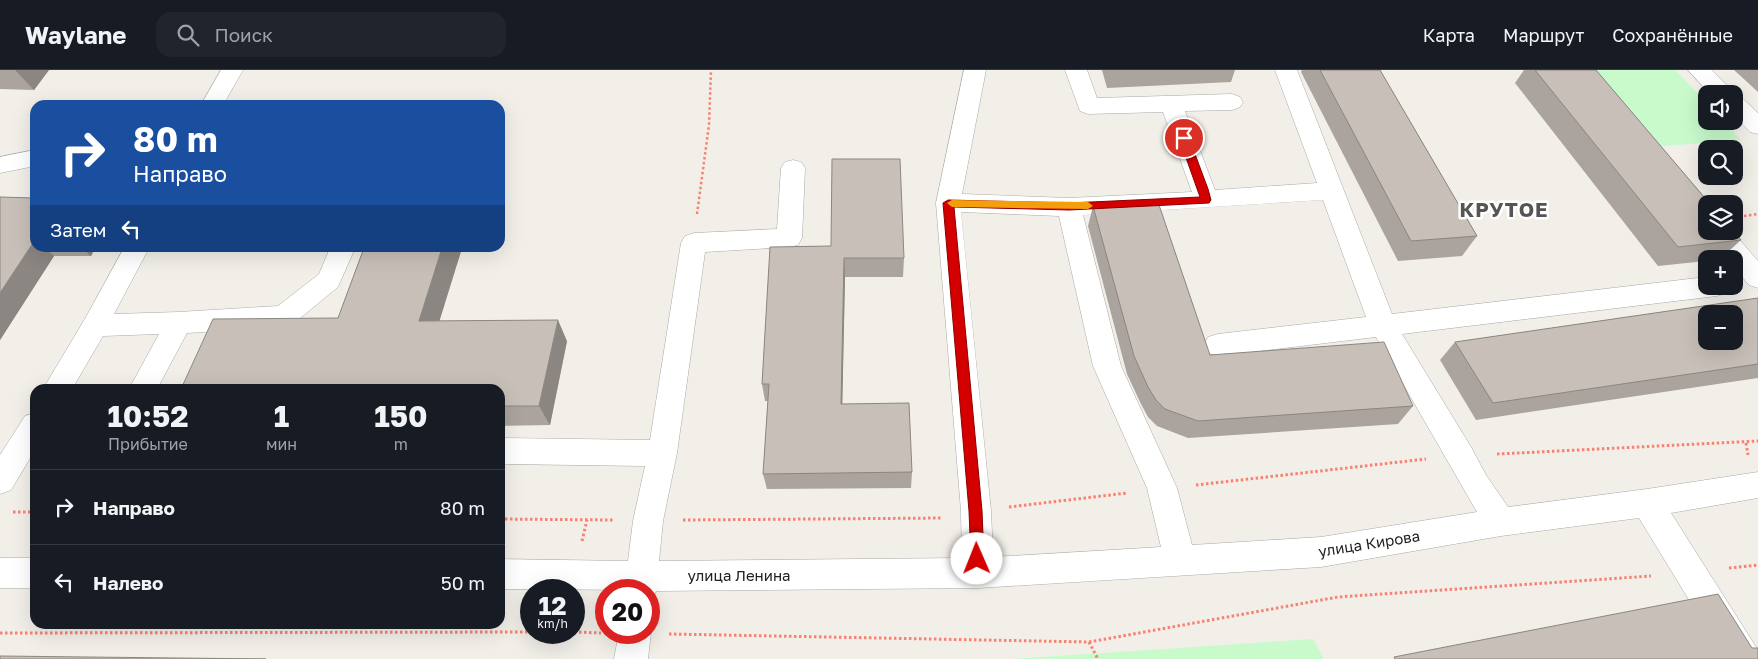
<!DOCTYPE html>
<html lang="ru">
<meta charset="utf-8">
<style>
body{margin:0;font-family:"Golos Text",sans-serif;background:#20242c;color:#f1f3f6;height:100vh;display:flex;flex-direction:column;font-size:19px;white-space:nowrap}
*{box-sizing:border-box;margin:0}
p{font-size:16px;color:#9ea1a6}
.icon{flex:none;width:28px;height:28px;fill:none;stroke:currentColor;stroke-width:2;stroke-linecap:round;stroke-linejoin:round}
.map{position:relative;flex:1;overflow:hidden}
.details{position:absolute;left:30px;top:314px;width:475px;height:245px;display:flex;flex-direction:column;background:#171b24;border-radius:15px;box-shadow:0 5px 20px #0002}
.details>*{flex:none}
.guide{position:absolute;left:30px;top:30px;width:475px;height:152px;border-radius:15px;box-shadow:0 5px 20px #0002;background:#1a4fa0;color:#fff;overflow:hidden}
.controls{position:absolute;left:1698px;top:15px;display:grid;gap:10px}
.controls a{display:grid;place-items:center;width:45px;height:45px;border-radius:10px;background:#171b24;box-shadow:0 5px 20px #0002;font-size:25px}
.speed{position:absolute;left:520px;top:509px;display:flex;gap:10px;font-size:25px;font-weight:700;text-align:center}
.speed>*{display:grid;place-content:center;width:65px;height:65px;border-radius:50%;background:#171b24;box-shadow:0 5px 20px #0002;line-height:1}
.speed small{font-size:12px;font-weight:400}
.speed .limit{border:8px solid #d22;background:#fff;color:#111}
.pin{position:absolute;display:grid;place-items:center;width:42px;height:42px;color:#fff;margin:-21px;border:2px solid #fff;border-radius:50%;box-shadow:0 1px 5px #0007}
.me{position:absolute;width:55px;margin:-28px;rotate:359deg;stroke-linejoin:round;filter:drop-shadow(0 0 4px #0008)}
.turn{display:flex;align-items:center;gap:18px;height:105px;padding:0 20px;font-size:22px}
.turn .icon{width:65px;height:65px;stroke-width:2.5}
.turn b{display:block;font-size:35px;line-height:42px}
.then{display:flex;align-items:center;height:48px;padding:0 20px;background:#0003;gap:10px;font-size:19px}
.eta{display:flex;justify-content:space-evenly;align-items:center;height:85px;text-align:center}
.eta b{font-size:30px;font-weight:700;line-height:35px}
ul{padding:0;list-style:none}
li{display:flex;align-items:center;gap:15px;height:75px;padding:0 20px;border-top:1px solid #363941}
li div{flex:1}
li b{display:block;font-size:19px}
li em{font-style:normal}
header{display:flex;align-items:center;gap:30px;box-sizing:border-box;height:70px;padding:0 25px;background:#171b24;border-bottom:1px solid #363941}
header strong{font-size:24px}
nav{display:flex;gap:28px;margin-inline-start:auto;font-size:18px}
.search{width:350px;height:45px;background:#20242c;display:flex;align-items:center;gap:12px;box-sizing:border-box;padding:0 18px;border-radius:15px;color:#9ea1a6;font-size:19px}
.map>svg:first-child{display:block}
.park{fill:#c8facc}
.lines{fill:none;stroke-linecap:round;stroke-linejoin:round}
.minor-casing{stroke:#a9a9a9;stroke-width:1}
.path-far1{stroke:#fa8072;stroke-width:2.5;stroke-dasharray:2.5 2.5;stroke-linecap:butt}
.path{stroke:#fa8072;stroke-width:3;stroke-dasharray:2.5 2.5;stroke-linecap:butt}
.minor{fill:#fff;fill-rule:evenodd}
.wall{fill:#aba49e}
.shaded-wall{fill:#8b8681}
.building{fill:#c7bfb8;stroke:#8b8681;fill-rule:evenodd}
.route{fill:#d40000;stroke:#8a0000}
.slow{fill:#f59e0b}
.labels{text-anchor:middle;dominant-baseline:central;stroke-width:5;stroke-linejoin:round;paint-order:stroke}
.street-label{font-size:15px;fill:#222;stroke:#fff}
.district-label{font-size:20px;font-weight:bold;letter-spacing:1px;fill:#555;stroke:#fff}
</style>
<header>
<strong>Waylane</strong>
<div class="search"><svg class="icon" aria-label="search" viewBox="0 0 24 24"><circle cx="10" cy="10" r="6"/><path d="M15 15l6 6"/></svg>Поиск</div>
<nav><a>Карта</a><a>Маршрут</a><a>Сохранённые</a></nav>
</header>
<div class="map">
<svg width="1758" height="589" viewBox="0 0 1758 589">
<rect width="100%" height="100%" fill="#f2efe9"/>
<g class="park">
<path d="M 1583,0 L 1675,0 L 1706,32 L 1706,51 L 1724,51 L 1741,70 L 1651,77 Z"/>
<path d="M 1313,569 L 1324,589 L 1011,589 Z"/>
</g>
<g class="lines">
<g class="minor-casing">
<g id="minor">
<path d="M 221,0 L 243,0 L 223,35 L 201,35 Z"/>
<path d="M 964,0 L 986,0 L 962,124 L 1069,128 L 1192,122 L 1163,42 L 1088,44 L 1080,41 L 1065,0 L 1087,0 L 1097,28 L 1232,24 L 1240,27 L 1243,32 L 1240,37 L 1232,40 L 1185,41 L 1215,120 L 1317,113 L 1275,0 L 1297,0 L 1392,244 L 1706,207 L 1706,216 L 1730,216 L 1726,223 L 1717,226 L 1402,264 L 1471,377 L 1486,405 L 1508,437 L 1647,419 L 1758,402 L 1758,428 L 1671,443 L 1756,577 L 1758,589 L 1725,589 L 1639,448 L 1501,466 L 1321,497 L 978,518 L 656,521 L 651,531 L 649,532 L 649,520 L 500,519 L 500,489 L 628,491 L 633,451 L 645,396 L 500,394 L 500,368 L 650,370 L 681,173 L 685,166 L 694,163 L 777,159 L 781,98 L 785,92 L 793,90 L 801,92 L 805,98 L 802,168 L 798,175 L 789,177 L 705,182 L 677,383 L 663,451 L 659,491 L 962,488 L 961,441 L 936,133 ZM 1323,130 L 1366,247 L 1218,264 L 1208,267 L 1204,275 L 1208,283 L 1218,286 L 1376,267 L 1477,442 L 1321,467 L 1192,475 L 1177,418 L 1121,296 L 1083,145 ZM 961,142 L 1059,146 L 1093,296 L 1147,418 L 1161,477 L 993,487 L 991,441 Z"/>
<path d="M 1688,0 L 1712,0 L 1735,24 L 1734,25 L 1742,28 L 1758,43 L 1758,64 L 1750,62 L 1734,46 L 1734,24 L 1710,24 Z"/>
<path d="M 35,80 L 35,96 L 0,103 L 0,87 Z"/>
<path d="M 1706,158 L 1706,161 L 1732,161 L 1758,191 L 1758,218 L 1749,215 L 1734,197 L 1734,189 L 1726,189 L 1705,161 Z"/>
<path d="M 124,178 L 149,178 L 114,244 L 179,242 L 278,236 L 319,204 L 330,178 L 355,178 L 338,217 L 293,254 L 284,257 L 187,263 L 157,319 L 129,319 L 159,264 L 103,266 L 72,319 L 43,319 L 86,247 Z"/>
<path d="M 35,343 L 35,380 L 11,420 L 0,424 L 0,385 L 25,346 Z"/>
<rect x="0" y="488" width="35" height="30"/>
<path d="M 649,556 L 651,562 L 648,589 L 614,589 L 619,562 L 649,562 Z"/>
</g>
</g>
<g class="path-far1">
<path d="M 697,144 L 709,55 L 711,0"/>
<path d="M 1744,146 L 1758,144"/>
</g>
<g class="path">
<path d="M 1746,373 L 1748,385"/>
<path d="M 1497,384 L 1758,371"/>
<path d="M 1196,415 L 1426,389"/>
<path d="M 1009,437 L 1127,423"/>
<path d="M 13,442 L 35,442"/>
<path d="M 500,449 L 614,450"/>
<path d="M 683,450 L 942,448"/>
<path d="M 582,471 L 587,450"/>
<path d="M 1729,498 L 1758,495"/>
<path d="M 574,562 L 601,563"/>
<path d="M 0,563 L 531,562"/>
<path d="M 669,564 L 1089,572 L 1338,527 L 1651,506"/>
<path d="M 1089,572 L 1098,589"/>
</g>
<use href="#minor" class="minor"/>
</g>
<g class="wall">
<path d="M 0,0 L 49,0 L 34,20 L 0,19 Z"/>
<path d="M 1102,0 L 1235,0 L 1231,12 L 1107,18 Z"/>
<path d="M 1302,0 L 1380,0 L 1477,166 L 1462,186 L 1398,191 L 1301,2 Z"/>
<path d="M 1524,0 L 1596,0 L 1741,170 L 1720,189 L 1706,189 L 1706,191 L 1658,196 L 1515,13 Z"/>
<path d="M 1734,0 L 1758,0 L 1758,22 Z"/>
<path d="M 0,127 L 35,178 L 95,178 L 91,186 L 54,186 L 0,270 Z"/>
<path d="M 1093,136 L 1210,285 L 1413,336 L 1398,354 L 1188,368 L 1157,356 L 1148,347 L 1141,334 L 1127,304 L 1088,156 Z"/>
<path d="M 770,177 L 904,188 L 903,207 L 845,207 L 842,334 L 912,402 L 911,418 L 767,419 L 763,404 L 768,331 L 765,331 L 762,314 Z"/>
<path d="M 364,178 L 462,178 L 439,251 L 567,271 L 550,355 L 500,356 L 500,319 L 338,248 Z"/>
<path d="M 1758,228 L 1758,308 L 1476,350 L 1440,290 L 1455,272 Z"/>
</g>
<g class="shaded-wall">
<path d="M 15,0 L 49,0 L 34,20 Z"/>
<path d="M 35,170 L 35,178 L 45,178 L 54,186 L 0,270 L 0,223 Z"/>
<path d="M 82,178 L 95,178 L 91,186 Z"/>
<path d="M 442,178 L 462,178 L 433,272 L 419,251 Z"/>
<path d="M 844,188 L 845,207 L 842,351 L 841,334 Z"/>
<path d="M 558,250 L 567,271 L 550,355 L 539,336 Z"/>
</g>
<g class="building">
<path d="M 1320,0 L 1380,0 L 1477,166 L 1411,171 Z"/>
<path d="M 1535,0 L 1596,0 L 1710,134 L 1706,134 L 1706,161 L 1734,161 L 1741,170 L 1678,177 Z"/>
<path d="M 832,89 L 900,89 L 904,188 L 844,188 L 841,334 L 909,333 L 912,402 L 763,404 L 769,314 L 762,314 L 770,177 L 831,176 Z"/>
<path d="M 0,127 L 35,128 L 35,170 L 0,223 Z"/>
<path d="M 1158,132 L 1210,285 L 1384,272 L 1413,336 L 1198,351 L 1165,339 L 1156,330 L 1148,317 L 1134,286 L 1093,136 Z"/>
<path d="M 364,178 L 442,178 L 419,251 L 558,250 L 539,336 L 500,336 L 500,319 L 181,319 L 213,249 L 338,248 Z"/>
<path d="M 1758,228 L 1758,294 L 1493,333 L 1455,272 ZM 1706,244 L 1734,244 L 1734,271 L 1706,271 Z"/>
<path d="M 1718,524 L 1752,578 L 1758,578 L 1758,589 L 1395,589 L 1394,587 Z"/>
<path d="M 0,586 L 266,589 L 0,589 Z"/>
</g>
<path class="route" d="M 1184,65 L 1189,68 L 1208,119 L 1211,130 L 1209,133 L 1069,140 L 954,137 L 982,441 L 984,489 L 982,493 L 977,495 L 973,493 L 971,489 L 969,441 L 943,133 L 948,130 L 1069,133 L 1200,127 L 1179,68 Z"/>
<path class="slow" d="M 952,130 L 1088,132 L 1093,136 L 1088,139 L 952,137 L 947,133 Z"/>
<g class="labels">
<g class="street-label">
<text transform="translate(1369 473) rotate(-9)">улица Кирова</text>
<text x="739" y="505">улица Ленина</text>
</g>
<g class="district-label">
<text x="1504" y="139">КРУТОЕ</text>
</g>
</g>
</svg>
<div class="controls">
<a><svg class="icon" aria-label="sound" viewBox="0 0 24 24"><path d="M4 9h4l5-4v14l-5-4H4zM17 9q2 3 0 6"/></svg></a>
<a><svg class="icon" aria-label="search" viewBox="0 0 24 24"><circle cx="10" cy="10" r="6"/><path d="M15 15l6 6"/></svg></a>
<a><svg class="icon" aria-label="layers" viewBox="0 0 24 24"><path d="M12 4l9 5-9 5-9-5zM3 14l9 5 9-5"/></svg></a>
<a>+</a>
<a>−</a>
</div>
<div class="speed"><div>12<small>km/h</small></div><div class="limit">20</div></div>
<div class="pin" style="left:1184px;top:68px;background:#d93025"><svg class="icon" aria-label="arrive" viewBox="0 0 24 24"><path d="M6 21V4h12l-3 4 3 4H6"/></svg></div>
<svg class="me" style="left:977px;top:489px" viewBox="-20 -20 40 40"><circle r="19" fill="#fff"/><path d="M0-13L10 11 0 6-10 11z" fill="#d40000"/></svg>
<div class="guide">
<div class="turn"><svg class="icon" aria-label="right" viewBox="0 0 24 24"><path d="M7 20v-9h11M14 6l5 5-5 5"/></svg><div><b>80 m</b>Направо</div></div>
<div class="then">Затем<svg class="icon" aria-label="left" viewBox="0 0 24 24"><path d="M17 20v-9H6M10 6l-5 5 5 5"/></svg></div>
</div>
<section class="details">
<div class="eta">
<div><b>10:52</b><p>Прибытие</p></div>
<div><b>1</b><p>мин</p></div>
<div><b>150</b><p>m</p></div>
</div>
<ul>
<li><svg class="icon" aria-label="right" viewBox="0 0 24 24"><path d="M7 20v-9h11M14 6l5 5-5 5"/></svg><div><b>Направо</b></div><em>80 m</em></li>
<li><svg class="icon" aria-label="left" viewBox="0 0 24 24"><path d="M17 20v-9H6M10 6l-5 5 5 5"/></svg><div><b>Налево</b></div><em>50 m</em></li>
</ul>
</section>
</div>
